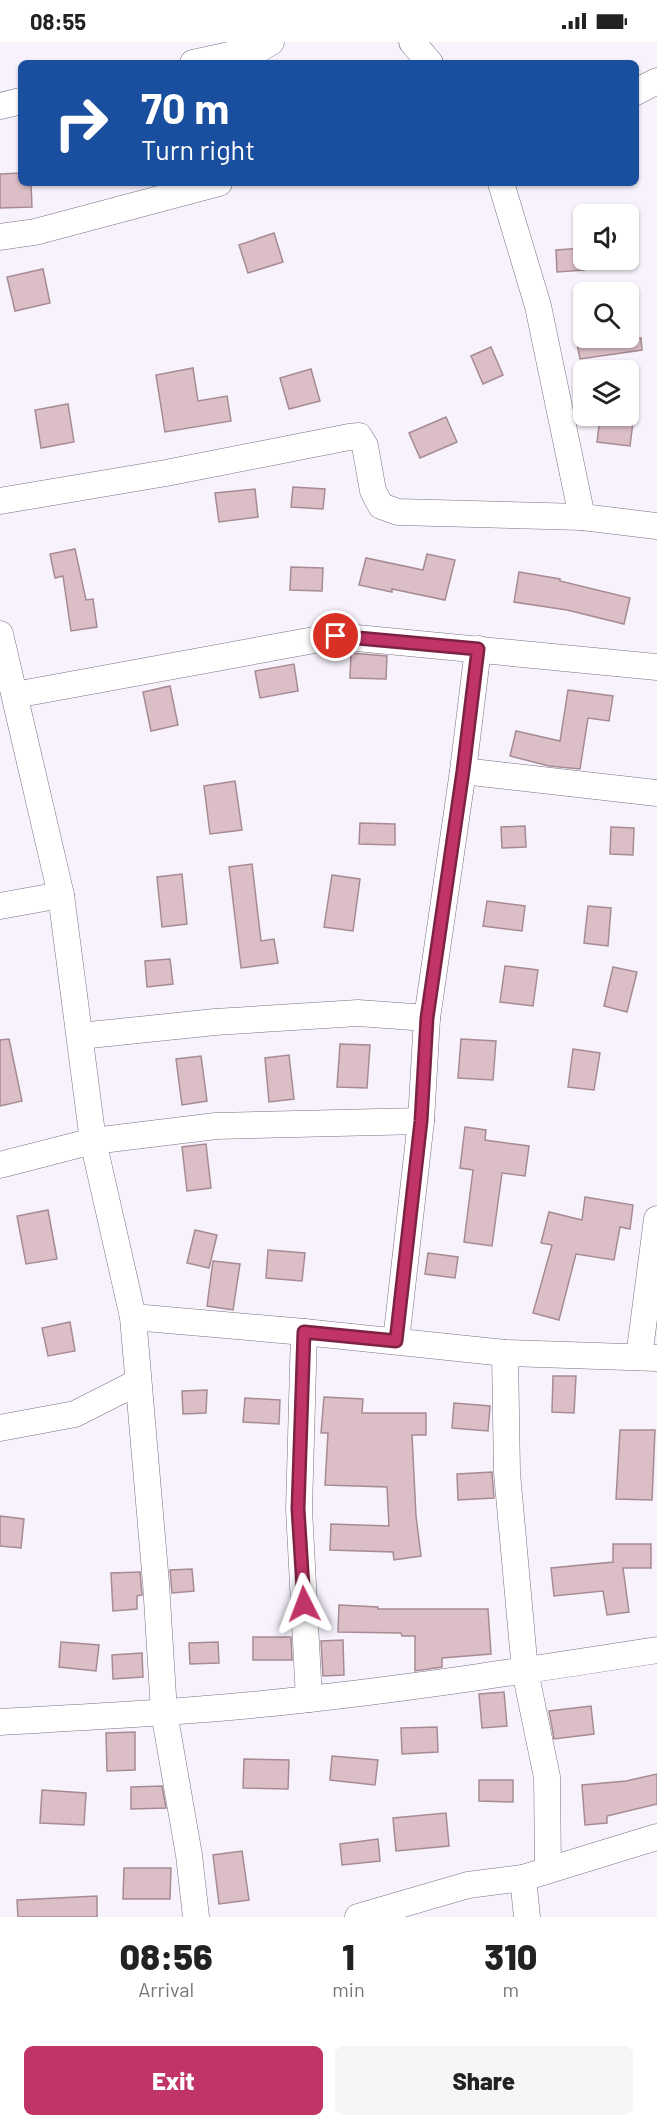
<!DOCTYPE html>
<style>
body{margin:0;font-family:Barlow,sans-serif;background:#f6f6f6;color:#222;height:100vh;display:flex;flex-direction:column;font-size:22px;white-space:nowrap}
*{box-sizing:border-box;margin:0}
p{font-size:20px;color:#767676}
.icon{flex:none;width:33px;height:33px;fill:none;stroke:currentColor;stroke-width:2;stroke-linecap:round;stroke-linejoin:round}
.map{position:relative;height:1875px;overflow:hidden}
.sheet{display:flex;flex-direction:column;background:#fff;flex:1}
.sheet>*{flex:none}
.top-card{position:absolute;left:18px;top:18px;width:621px;height:126px;border-radius:9px;box-shadow:0 2px 4px #0004;background:#1a4fa0;color:#fff;overflow:hidden}
.tools{position:absolute;left:573px;top:162px;display:grid;gap:12px}
.tools a{display:grid;place-items:center;width:66px;height:66px;border-radius:9px;background:#fff;box-shadow:0 2px 4px #0004;font-size:30px}
.pin{position:absolute;display:grid;place-items:center;width:51px;height:51px;color:#fff;margin:-26px;border:3px solid #fff;border-radius:50%;box-shadow:0 2px 6px #0007}
.me{position:absolute;width:66px;margin:-33px;rotate:357deg;stroke-linejoin:round;filter:drop-shadow(0 0 4px #0008)}
.turn{display:flex;align-items:center;gap:21px;height:126px;padding:0 24px;font-size:27px}
.turn .icon{width:78px;height:78px;stroke-width:2.5}
.turn b{display:block;font-size:42px;line-height:51px}
.eta{display:flex;justify-content:space-evenly;align-items:center;height:102px;text-align:center}
.eta b{font-size:36px;font-weight:800;line-height:42px}
.primary-button{display:flex;gap:12px;margin-top:auto;padding:12px 24px}
.primary-button a{flex:1;height:69px;border-radius:9px;background:#c03467;color:#fff;font-size:24px;font-weight:800;line-height:69px;text-align:center}
.primary-button a+a{background:#f6f6f6;color:#222}
.status{display:flex;justify-content:space-between;align-items:center;height:42px;padding:0 30px;background:#fff;direction:ltr}
.status svg{height:16px;fill:currentColor}
.map>svg:first-child{display:block}
.building{fill:#dcbec7;stroke:#a78b93;stroke-width:1.5}
.lines{fill:none;stroke-linecap:round;stroke-linejoin:round}
.minor-casing{stroke:#7b7086;stroke-width:27}
.minor{stroke:#fff;stroke-width:26}
.route-casing{stroke:#7d2243;stroke-width:15}
.route{stroke:#c03467;stroke-width:10}
</style>
<div class="status"><b>08:55</b><svg viewBox="0 0 49 12"><path d="M0 12V9h3v3zM5 12V6h3v6zM10 12V3h3v9zM15 12V0h3v12zM26 1h20v11H26zM47 4h2v5h-2z"/></svg></div>
<div class="map">
<svg width="657" height="1875" viewBox="0 0 657 1875">
<rect width="100%" height="100%" fill="#f7f2fc"/>
<g class="building">
<path d="M 21,131 L 21,141 L 31,141 L 32,165 L 0,166 L 0,132 Z"/>
<path d="M 274,191 L 283,220 L 248,231 L 239,203 Z"/>
<path d="M 584,206 L 584,228 L 557,230 L 556,208 Z"/>
<path d="M 43,227 L 50,261 L 15,269 L 7,235 Z"/>
<path d="M 576,296 L 641,296 L 642,308 L 580,317 Z"/>
<path d="M 491,305 L 503,333 L 483,342 L 471,314 Z"/>
<path d="M 193,326 L 198,359 L 227,354 L 231,379 L 165,390 L 156,333 Z"/>
<path d="M 311,327 L 320,359 L 289,367 L 280,336 Z"/>
<path d="M 68,362 L 74,400 L 41,406 L 35,368 Z"/>
<path d="M 446,375 L 457,400 L 420,416 L 409,391 Z"/>
<path d="M 600,376 L 633,380 L 630,404 L 597,400 Z"/>
<path d="M 293,445 L 325,447 L 323,467 L 291,465 Z"/>
<path d="M 255,447 L 258,475 L 219,480 L 215,451 Z"/>
<path d="M 75,507 L 86,558 L 93,557 L 97,585 L 71,589 L 63,534 L 55,536 L 50,512 Z"/>
<path d="M 427,512 L 455,518 L 445,558 L 392,547 L 392,550 L 359,543 L 366,516 L 423,528 Z"/>
<path d="M 291,525 L 323,526 L 322,549 L 290,548 Z"/>
<path d="M 519,530 L 560,537 L 560,539 L 630,556 L 624,582 L 567,568 L 514,560 Z"/>
<path d="M 351,611 L 387,614 L 386,637 L 350,636 Z"/>
<path d="M 294,622 L 298,649 L 260,656 L 255,629 Z"/>
<path d="M 170,644 L 178,683 L 151,689 L 143,650 Z"/>
<path d="M 568,648 L 613,654 L 609,679 L 588,676 L 580,727 L 549,724 L 510,714 L 516,689 L 560,699 Z"/>
<path d="M 235,739 L 242,788 L 210,792 L 204,744 Z"/>
<path d="M 360,781 L 395,782 L 395,803 L 359,802 Z"/>
<path d="M 525,784 L 526,805 L 502,806 L 501,785 Z"/>
<path d="M 611,785 L 634,786 L 633,813 L 610,812 Z"/>
<path d="M 252,822 L 261,899 L 274,897 L 278,921 L 241,926 L 229,825 Z"/>
<path d="M 182,832 L 187,882 L 162,885 L 157,835 Z"/>
<path d="M 332,833 L 360,837 L 353,889 L 324,885 Z"/>
<path d="M 487,859 L 525,864 L 522,889 L 483,884 Z"/>
<path d="M 588,864 L 611,866 L 608,904 L 584,901 Z"/>
<path d="M 170,917 L 173,942 L 147,945 L 145,919 Z"/>
<path d="M 505,924 L 538,928 L 533,964 L 500,960 Z"/>
<path d="M 613,925 L 637,930 L 627,970 L 604,964 Z"/>
<path d="M 9,997 L 22,1059 L 0,1064 L 0,998 Z"/>
<path d="M 461,997 L 496,999 L 493,1038 L 458,1036 Z"/>
<path d="M 340,1002 L 370,1003 L 367,1046 L 337,1045 Z"/>
<path d="M 573,1007 L 600,1011 L 594,1048 L 568,1045 Z"/>
<path d="M 289,1013 L 294,1057 L 269,1060 L 265,1016 Z"/>
<path d="M 201,1014 L 207,1059 L 182,1063 L 176,1017 Z"/>
<path d="M 465,1085 L 486,1088 L 485,1098 L 529,1104 L 525,1134 L 502,1131 L 492,1204 L 464,1200 L 473,1128 L 460,1126 Z"/>
<path d="M 206,1102 L 211,1146 L 187,1149 L 182,1105 Z"/>
<path d="M 585,1155 L 633,1163 L 630,1187 L 620,1185 L 614,1218 L 576,1212 L 559,1278 L 533,1271 L 552,1203 L 541,1201 L 549,1170 L 582,1178 Z"/>
<path d="M 48,1168 L 57,1217 L 26,1222 L 17,1174 Z"/>
<path d="M 195,1188 L 217,1193 L 209,1226 L 187,1221 Z"/>
<path d="M 268,1208 L 305,1211 L 302,1239 L 266,1236 Z"/>
<path d="M 428,1211 L 458,1215 L 455,1236 L 425,1232 Z"/>
<path d="M 213,1219 L 240,1222 L 233,1268 L 207,1264 Z"/>
<path d="M 70,1280 L 75,1309 L 48,1314 L 42,1286 Z"/>
<path d="M 553,1334 L 576,1334 L 574,1371 L 552,1370 Z"/>
<path d="M 207,1348 L 206,1371 L 183,1372 L 182,1349 Z"/>
<path d="M 324,1355 L 363,1357 L 362,1371 L 426,1371 L 426,1393 L 412,1393 L 416,1474 L 421,1514 L 394,1518 L 393,1510 L 330,1508 L 331,1482 L 389,1484 L 387,1445 L 325,1443 L 328,1391 L 321,1391 Z"/>
<path d="M 245,1356 L 280,1358 L 279,1382 L 243,1380 Z"/>
<path d="M 454,1361 L 490,1364 L 488,1389 L 452,1386 Z"/>
<path d="M 620,1388 L 655,1388 L 652,1458 L 616,1457 Z"/>
<path d="M 492,1430 L 494,1456 L 458,1458 L 457,1432 Z"/>
<path d="M 0,1474 L 24,1477 L 21,1506 L 0,1504 Z"/>
<path d="M 613,1502 L 651,1502 L 651,1526 L 623,1526 L 629,1570 L 607,1573 L 603,1549 L 554,1554 L 551,1526 L 613,1520 Z"/>
<path d="M 192,1527 L 194,1549 L 172,1551 L 170,1528 Z"/>
<path d="M 140,1530 L 142,1553 L 137,1554 L 137,1567 L 113,1569 L 111,1531 Z"/>
<path d="M 339,1563 L 378,1565 L 378,1567 L 488,1567 L 491,1612 L 442,1616 L 442,1625 L 415,1629 L 415,1594 L 402,1594 L 401,1591 L 338,1590 Z"/>
<path d="M 253,1595 L 291,1595 L 292,1618 L 253,1618 Z"/>
<path d="M 343,1598 L 344,1633 L 323,1634 L 321,1599 Z"/>
<path d="M 61,1600 L 99,1603 L 96,1629 L 59,1625 Z"/>
<path d="M 218,1600 L 219,1621 L 190,1622 L 189,1601 Z"/>
<path d="M 142,1611 L 143,1635 L 113,1637 L 112,1613 Z"/>
<path d="M 504,1650 L 507,1684 L 482,1686 L 479,1652 Z"/>
<path d="M 591,1664 L 594,1692 L 554,1697 L 549,1669 Z"/>
<path d="M 437,1685 L 438,1710 L 402,1712 L 401,1686 Z"/>
<path d="M 135,1690 L 135,1728 L 107,1729 L 106,1691 Z"/>
<path d="M 332,1714 L 378,1718 L 375,1743 L 330,1738 Z"/>
<path d="M 244,1717 L 289,1718 L 288,1747 L 243,1746 Z"/>
<path d="M 657,1732 L 657,1762 L 607,1774 L 607,1781 L 585,1783 L 582,1743 L 626,1739 Z"/>
<path d="M 479,1738 L 513,1738 L 513,1760 L 479,1759 Z"/>
<path d="M 162,1744 L 166,1766 L 131,1767 L 131,1745 Z"/>
<path d="M 42,1748 L 86,1751 L 84,1783 L 40,1781 Z"/>
<path d="M 446,1771 L 449,1804 L 396,1809 L 393,1776 Z"/>
<path d="M 378,1797 L 380,1819 L 342,1823 L 340,1802 Z"/>
<path d="M 242,1809 L 249,1858 L 219,1862 L 213,1813 Z"/>
<path d="M 124,1826 L 171,1826 L 170,1857 L 123,1857 Z"/>
<path d="M 97,1854 L 97,1875 L 18,1875 L 17,1858 Z"/>
</g>
<g class="lines">
<g class="minor-casing">
<g id="minor">
<path d="M 412,0 L 430,21"/>
<path d="M 193,21 L 261,6 L 271,0"/>
<path d="M 636,50 L 657,39"/>
<path d="M 0,64 L 21,59"/>
<path d="M 501,141 L 538,264 L 582,475"/>
<path d="M 0,195 L 35,190 L 219,141"/>
<path d="M 0,459 L 166,431 L 349,395 L 359,394 L 365,404 L 373,449 L 381,464 L 398,470 L 582,475 L 657,484"/>
<path d="M 0,592 L 61,853 L 93,1099 L 133,1275 L 156,1541 L 164,1670 L 189,1813 L 196,1875"/>
<path d="M 15,653 L 336,594 L 657,625"/>
<path d="M 463,729 L 657,751"/>
<path d="M 0,864 L 61,853"/>
<path d="M 80,994 L 215,980 L 358,971 L 427,976"/>
<path d="M 0,1123 L 93,1099 L 216,1084 L 421,1079"/>
<path d="M 133,1275 L 304,1290 L 505,1311 L 657,1316"/>
<path d="M 304,1290 L 299,1467 L 309,1657"/>
<path d="M 396,1299 L 421,1079 L 427,976 L 463,729 L 478,607"/>
<path d="M 505,1311 L 507,1431 L 525,1629 L 547,1735 L 548,1827"/>
<path d="M 639,1315 L 657,1177"/>
<path d="M 0,1386 L 75,1372 L 138,1340"/>
<path d="M 0,1680 C 103,1674 207,1669 309,1657 C 426,1644 541,1626 657,1608"/>
<path d="M 523,1836 L 527,1875"/>
<path d="M 358,1875 L 468,1843 L 523,1836 L 657,1795"/>
</g>
</g>
<use href="#minor" class="minor"/>
</g>
<g class="lines">
<g class="route-casing">
<path id="route" d="M 304,1562 L 298,1467 L 304,1290 L 396,1299 L 421,1079 L 427,976 L 463,729 L 478,607 L 336,594"/>
</g>
<use href="#route" class="route"/>
</g>
</svg>
<div class="tools">
<a><svg class="icon" aria-label="sound" viewBox="0 0 24 24"><path d="M4 9h4l5-4v14l-5-4H4zM17 9q2 3 0 6"/></svg></a>
<a><svg class="icon" aria-label="search" viewBox="0 0 24 24"><circle cx="10" cy="10" r="6"/><path d="M15 15l6 6"/></svg></a>
<a><svg class="icon" aria-label="layers" viewBox="0 0 24 24"><path d="M12 4l9 5-9 5-9-5zM3 14l9 5 9-5"/></svg></a>
</div>
<div class="pin" style="left:336px;top:594px;background:#d93025"><svg class="icon" aria-label="arrive" viewBox="0 0 24 24"><path d="M6 21V4h12l-3 4 3 4H6"/></svg></div>
<svg class="me" style="left:304px;top:1562px" viewBox="-20 -20 40 40"><path d="M0-17L14 15 0 8-14 15z" fill="#c03467" stroke="#fff" stroke-width="4"/></svg>
<div class="top-card">
<div class="turn"><svg class="icon" aria-label="right" viewBox="0 0 24 24"><path d="M7 20v-9h11M14 6l5 5-5 5"/></svg><div><b>70 m</b>Turn right</div></div>
</div>
</div>
<section class="sheet">
<div class="eta">
<div><b>08:56</b><p>Arrival</p></div>
<div><b>1</b><p>min</p></div>
<div><b>310</b><p>m</p></div>
</div>
<div class="primary-button"><a>Exit</a><a>Share</a></div>
</section>
